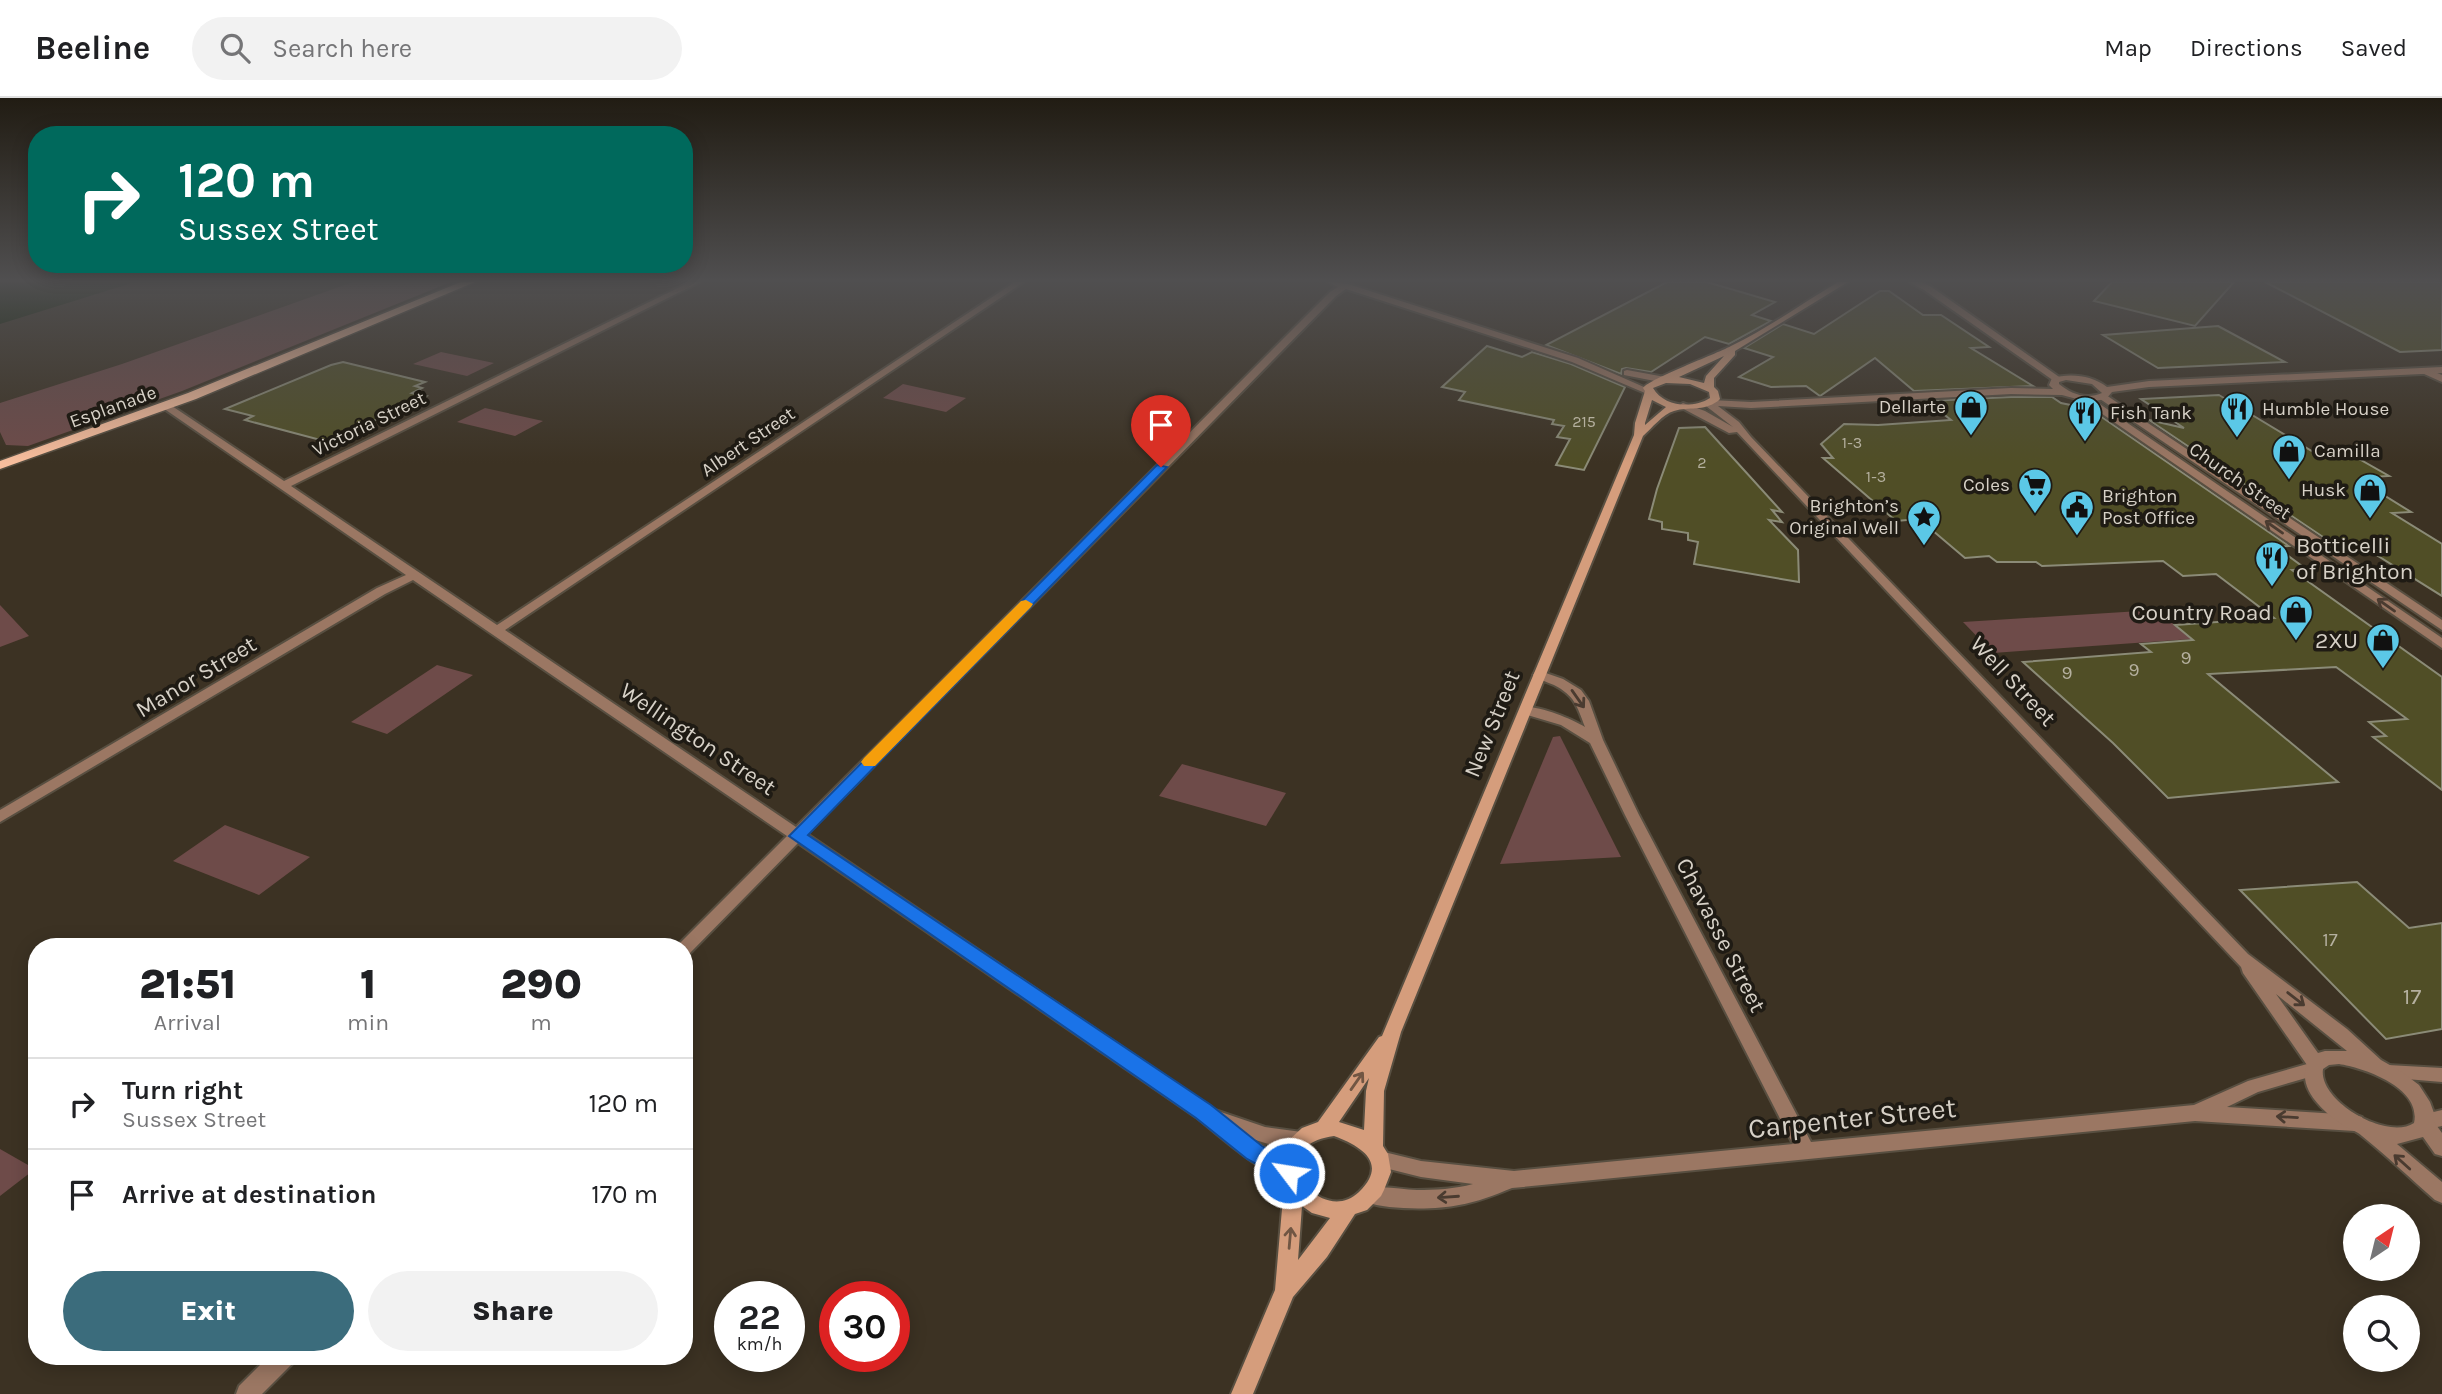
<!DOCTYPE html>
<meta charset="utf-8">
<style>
body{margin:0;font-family:Karla,sans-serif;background:#f2f2f2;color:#202124;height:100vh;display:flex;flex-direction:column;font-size:26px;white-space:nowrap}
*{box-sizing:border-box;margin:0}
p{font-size:23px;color:#757577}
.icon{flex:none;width:38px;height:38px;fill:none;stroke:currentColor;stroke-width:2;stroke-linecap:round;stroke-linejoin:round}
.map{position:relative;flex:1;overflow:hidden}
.side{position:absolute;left:28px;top:840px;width:665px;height:427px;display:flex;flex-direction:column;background:#fff;border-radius:28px;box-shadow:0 4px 18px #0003}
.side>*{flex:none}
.top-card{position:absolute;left:28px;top:28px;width:665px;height:147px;border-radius:28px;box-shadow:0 4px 18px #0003;background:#00695c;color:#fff;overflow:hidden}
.needle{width:46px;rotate:35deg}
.buttons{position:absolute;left:2343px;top:1106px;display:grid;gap:14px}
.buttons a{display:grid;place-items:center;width:77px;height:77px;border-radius:50%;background:#fff;box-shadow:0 4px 18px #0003;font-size:35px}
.speed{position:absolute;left:714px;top:1183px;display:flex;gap:14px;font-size:35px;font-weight:700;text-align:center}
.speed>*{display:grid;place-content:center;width:91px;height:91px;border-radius:50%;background:#fff;box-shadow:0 4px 18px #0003;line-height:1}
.speed small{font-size:18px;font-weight:400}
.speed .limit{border:10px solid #d22;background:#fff;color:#111}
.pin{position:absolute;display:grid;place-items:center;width:60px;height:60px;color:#fff;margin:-72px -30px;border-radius:50% 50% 50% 0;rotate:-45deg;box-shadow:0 0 7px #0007}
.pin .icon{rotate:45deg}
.me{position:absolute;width:77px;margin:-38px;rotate:301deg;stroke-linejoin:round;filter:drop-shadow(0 0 5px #0008)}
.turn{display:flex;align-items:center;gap:24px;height:147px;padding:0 35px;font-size:32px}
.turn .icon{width:91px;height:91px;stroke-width:2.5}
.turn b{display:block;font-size:49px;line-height:60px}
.eta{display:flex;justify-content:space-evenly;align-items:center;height:119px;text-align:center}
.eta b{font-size:42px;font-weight:800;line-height:49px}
.cta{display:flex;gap:14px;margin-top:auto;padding:14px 35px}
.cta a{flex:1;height:80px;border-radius:42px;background:#3b6c7c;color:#fff;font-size:28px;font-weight:800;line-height:80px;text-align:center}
.cta a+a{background:#f2f2f2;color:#202124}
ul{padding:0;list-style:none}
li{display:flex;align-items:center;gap:21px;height:91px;padding:0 35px;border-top:2px solid #e0e0e0}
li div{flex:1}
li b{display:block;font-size:26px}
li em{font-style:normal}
header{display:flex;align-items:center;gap:42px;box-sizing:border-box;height:98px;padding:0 35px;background:#fff;border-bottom:2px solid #e0e0e0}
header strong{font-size:33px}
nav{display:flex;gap:38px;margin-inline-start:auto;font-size:24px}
.search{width:490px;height:63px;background:#f2f2f2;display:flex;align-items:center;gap:18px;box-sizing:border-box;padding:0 24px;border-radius:38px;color:#757577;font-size:26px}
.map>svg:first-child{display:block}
.green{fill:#6e4b49}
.water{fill:#0a1d00}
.building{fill:#504e26;stroke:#8b8b77;stroke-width:2}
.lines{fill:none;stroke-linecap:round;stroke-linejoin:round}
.minor-casing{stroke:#584f41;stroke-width:4}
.tertiary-casing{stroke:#584f41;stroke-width:4}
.secondary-casing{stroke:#584f41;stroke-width:4}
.primary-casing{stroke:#584f41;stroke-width:3}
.minor{fill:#9b7763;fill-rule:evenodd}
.tertiary{fill:#9b7763;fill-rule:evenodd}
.secondary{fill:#d59d7c;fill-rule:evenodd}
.primary{fill:#f8be9d;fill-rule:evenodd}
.oneway{stroke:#4a3b30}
.oneway2{stroke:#715643}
.route{fill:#1a73e8;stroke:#114b97;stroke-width:2}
.slow{fill:#f59e0b}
.labels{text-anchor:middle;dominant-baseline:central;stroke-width:7;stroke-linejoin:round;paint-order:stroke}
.far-number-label{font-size:16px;fill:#b5b09f}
.far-street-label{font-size:19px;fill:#d7d1c7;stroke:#1f1b14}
.far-poi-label{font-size:19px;fill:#d7d1c7;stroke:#1f1b14;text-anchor:end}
.number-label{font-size:19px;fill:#b5b09f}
.poi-label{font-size:23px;fill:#d7d1c7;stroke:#1f1b14;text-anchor:end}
.street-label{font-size:23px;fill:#d7d1c7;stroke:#1f1b14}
.near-number-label{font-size:23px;fill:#b5b09f}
.near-street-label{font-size:28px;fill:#d7d1c7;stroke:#1f1b14}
</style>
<header>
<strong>Beeline</strong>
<div class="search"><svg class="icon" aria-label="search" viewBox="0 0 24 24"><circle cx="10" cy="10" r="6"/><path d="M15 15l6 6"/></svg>Search here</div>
<nav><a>Map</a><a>Directions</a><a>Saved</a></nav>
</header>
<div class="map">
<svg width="2442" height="1296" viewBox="0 0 2442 1296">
<rect width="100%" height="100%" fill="#3c3223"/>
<g class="green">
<path d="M 353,184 L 451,184 L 182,293 L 28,348 L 6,347 L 0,334 L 0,305 L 122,266 Z"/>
<path d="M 441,254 L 494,265 L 467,278 L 413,266 Z"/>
<path d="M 903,286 L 966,300 L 946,314 L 883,300 Z"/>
<path d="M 485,310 L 543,323 L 515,338 L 457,324 Z"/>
<path d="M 0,507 L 29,538 L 0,549 Z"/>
<path d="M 2156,512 L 2192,541 L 1993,555 L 1963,524 Z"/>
<path d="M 437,567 L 473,577 L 387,636 L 351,624 Z"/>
<path d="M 1560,638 L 1621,759 L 1500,766 L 1553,639 Z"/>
<path d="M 1182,666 L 1286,695 L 1266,728 L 1159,698 Z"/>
<path d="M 225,727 L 310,759 L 259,797 L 173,763 Z"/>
<path d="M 0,1051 L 35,1071 L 0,1098 Z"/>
</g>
<path class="water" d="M 0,184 L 135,184 L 0,226 Z"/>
<g class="building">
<path d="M 1667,184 L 1707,184 L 1775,204 L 1752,217 L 1771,223 L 1729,246 L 1705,239 L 1651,274 L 1626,270 L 1622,271 L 1621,276 L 1546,247 Z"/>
<path d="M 2112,184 L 2234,184 L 2195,228 L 2094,203 Z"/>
<path d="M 2265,184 L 2442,184 L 2442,252 L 2400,254 Z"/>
<path d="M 1880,193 L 1889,193 L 1923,217 L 1941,217 L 1989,249 L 1971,250 L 2033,288 L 1914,293 L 1875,260 L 1820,298 L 1806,288 L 1771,289 L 1739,279 L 1773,259 L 1744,250 L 1783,226 L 1814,236 Z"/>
<path d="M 2218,228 L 2285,264 L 2158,270 L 2103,237 Z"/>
<path d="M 1487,248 L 1522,259 L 1532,254 L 1571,266 L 1625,289 L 1584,372 L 1556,367 L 1570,341 L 1557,339 L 1564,328 L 1552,326 L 1554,322 L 1459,302 L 1465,294 L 1442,289 Z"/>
<path d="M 343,264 L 425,284 L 415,288 L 422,290 L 412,295 L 426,298 L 328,344 L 245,322 L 253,318 L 225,311 L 331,267 Z"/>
<path d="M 2219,297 L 2320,358 L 2352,357 L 2389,378 L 2371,379 L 2381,385 L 2366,386 L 2411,414 L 2392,415 L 2442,446 L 2442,498 L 2354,443 L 2332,445 L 2149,322 L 2184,330 L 2141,301 Z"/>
<path d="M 2011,299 L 2052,299 L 2061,305 L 2090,311 L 2289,448 L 2276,449 L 2306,471 L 2292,472 L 2442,579 L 2442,692 L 2373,639 L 2386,638 L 2369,624 L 2407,621 L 2336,569 L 2208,576 L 2338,684 L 2168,700 L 2113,645 L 2023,564 L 2151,554 L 2141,546 L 2193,542 L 2175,527 L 2274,520 L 2216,476 L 2183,478 L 2163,463 L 2042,468 L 2036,464 L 1997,464 L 1989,458 L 1965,460 L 1919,421 L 1896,423 L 1823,360 L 1833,360 L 1821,346 L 1844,326 L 1878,327 L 1951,322 L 1927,303 Z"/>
<path d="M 1705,329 L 1782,414 L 1772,412 L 1782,424 L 1769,422 L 1798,452 L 1799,484 L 1694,466 L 1698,444 L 1688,442 L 1688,435 L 1662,431 L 1662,424 L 1649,421 L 1657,391 L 1679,330 Z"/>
<path d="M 2357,784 L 2409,830 L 2442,825 L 2442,931 L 2386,941 L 2240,792 Z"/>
</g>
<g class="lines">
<g class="minor-casing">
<g id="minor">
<path d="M 690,184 L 700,184 L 291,388 L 497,527 L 1015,184 L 1024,184 L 505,532 L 796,729 L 1330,194 L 1338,189 L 1328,184 L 1348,186 L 1578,260 L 1653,293 L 1645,295 L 1572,264 L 1346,191 L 1336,198 L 807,736 L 1215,1012 L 1265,1029 L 1309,1035 L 1312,1041 L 1309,1047 C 1293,1052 1268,1047 1253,1041 L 1296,1069 L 1299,1075 L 1296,1081 C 1275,1089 1214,1033 1196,1019 L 798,745 L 690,855 L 684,857 L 684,849 L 677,849 L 678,847 L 787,738 L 413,482 L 385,496 L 0,724 L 0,712 L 377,490 L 406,477 L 163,310 L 163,306 L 169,306 L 284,383 Z"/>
<path d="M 1909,184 L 1920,184 L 1930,188 L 2062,281 L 2054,283 L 1924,192 Z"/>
<path d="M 2425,270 L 2442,277 L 2442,284 L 2422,275 L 2422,271 Z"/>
<path d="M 1627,272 L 1665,279 L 1670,282 L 1665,285 L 1624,277 L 1624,273 Z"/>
<path d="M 2100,297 L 2106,297 L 2442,522 L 2442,532 L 2100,301 Z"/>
<path d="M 2082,298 L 2088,298 L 2442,540 L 2442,550 L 2082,302 Z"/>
<path d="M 1540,573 L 1563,581 L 1581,592 L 1589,603 L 1603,642 L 1639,717 L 1811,1044 L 2194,1007 L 2248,983 L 2314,964 L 2320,966 L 2323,971 L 2320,976 L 2258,994 L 2227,1009 L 2355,1017 L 2362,1019 L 2364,1025 L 2362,1031 L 2355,1033 L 2195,1023 L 1512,1090 C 1495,1097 1477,1104 1459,1107 C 1436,1112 1388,1112 1366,1104 L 1363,1098 L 1366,1092 C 1381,1086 1400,1092 1417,1092 C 1435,1092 1455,1091 1473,1086 L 1421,1079 L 1373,1067 L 1370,1061 L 1373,1055 L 1380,1053 L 1421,1063 L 1514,1073 L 1793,1046 L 1625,717 L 1590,645 L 1561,627 L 1521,615 L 1519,612 L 1521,609 C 1538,607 1570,620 1585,629 C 1577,608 1575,598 1554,587 C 1547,584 1540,582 1533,577 L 1535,574 Z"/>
<path d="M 2388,967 L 2442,970 L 2442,984 L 2382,979 L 2379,974 L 2382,969 Z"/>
<path d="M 2442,1012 L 2442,1028 L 2428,1031 L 2421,1029 L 2419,1023 L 2421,1017 Z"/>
<path d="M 269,1258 L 295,1258 L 292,1266 L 262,1296 L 236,1296 L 239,1288 Z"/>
</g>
</g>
<g class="tertiary-casing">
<path id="tertiary" d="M 2442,269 L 2442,275 L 2149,289 L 2112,294 L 2106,301 L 2088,304 L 2062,297 L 2011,296 L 1751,310 L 1718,308 L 1739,324 L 1751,339 L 2248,856 L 2347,931 L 2381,962 L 2402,974 L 2419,987 L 2430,1004 L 2434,1015 L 2434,1024 L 2442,1035 L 2442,1058 L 2435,1056 L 2423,1039 L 2397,1046 L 2442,1084 L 2442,1105 L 2435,1102 C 2411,1081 2387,1058 2362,1038 C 2357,1033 2349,1031 2343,1027 C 2325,1015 2297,991 2307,967 L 2243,875 L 2241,869 L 1737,334 L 1729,335 L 1678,308 L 1683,305 L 1705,313 L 1733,329 L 1706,308 L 1706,304 L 1711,302 L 1751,304 L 2011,290 L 2053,291 L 2049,287 L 2052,280 C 2070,275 2092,277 2107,289 L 2149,283 ZM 2066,282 L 2092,286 L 2102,295 C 2087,302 2071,296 2059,286 L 2059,284 ZM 2276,896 L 2347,953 L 2325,953 L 2318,955 ZM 2339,966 C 2365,970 2422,990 2414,1025 C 2387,1043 2318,1003 2323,971 L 2329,967 Z"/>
</g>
<g class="secondary-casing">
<path id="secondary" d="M 1838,184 L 1848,184 L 1735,253 L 1735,257 L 1714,280 L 1714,289 L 1718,293 L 1720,301 L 1718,303 C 1702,314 1690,308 1674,313 C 1663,316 1652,330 1643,338 L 1401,934 L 1384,993 L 1383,1048 L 1388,1056 L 1391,1074 L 1384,1092 L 1381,1098 L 1367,1112 L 1355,1116 L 1327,1159 L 1293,1199 L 1253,1296 L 1231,1296 L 1275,1192 L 1284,1088 L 1279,1075 L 1279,1066 L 1288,1043 L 1302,1030 L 1318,1024 L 1379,939 L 1382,938 L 1634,337 L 1635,325 L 1645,293 L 1643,290 C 1651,280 1714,257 1731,248 C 1768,230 1803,205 1838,184 ZM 1724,258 L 1706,278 L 1704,285 L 1679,279 ZM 1666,285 L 1690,286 L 1709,294 L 1710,300 C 1693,311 1664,309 1653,290 ZM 1652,302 L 1666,309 L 1645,327 L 1645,325 ZM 1369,980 L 1366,993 L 1364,1032 L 1339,1024 ZM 1334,1038 C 1361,1048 1389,1065 1359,1094 C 1320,1131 1259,1048 1334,1038 ZM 1302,1108 L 1312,1115 L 1330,1120 L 1298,1162 Z"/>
</g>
<g class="primary-casing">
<path id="primary" d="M 461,184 L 475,184 L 196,301 L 0,371 L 0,363 L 188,295 Z"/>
</g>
<use href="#minor" class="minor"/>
<use href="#tertiary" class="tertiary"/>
<use href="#secondary" class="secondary"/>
<use href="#primary" class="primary"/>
</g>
<defs><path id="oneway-shaft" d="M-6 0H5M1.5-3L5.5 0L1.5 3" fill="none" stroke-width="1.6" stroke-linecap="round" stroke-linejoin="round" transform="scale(1.75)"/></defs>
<g class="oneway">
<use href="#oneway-shaft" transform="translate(2274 429) rotate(-145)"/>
<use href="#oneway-shaft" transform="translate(2386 507) rotate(-145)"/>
<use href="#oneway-shaft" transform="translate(1578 601) rotate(55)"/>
<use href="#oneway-shaft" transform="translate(2296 901) rotate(38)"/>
<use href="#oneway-shaft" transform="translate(2287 1019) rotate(-177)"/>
<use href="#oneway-shaft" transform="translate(2402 1064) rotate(-138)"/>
<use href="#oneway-shaft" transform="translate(1448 1099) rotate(176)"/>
</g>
<g class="oneway2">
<use href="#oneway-shaft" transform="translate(1357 983) rotate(-55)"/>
<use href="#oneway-shaft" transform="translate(1290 1140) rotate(-85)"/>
</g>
<linearGradient id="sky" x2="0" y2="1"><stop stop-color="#211c13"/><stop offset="0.5" stop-color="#504f50"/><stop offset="1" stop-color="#504f50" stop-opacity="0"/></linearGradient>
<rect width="2442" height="365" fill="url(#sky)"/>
<path class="route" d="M 1157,367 L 1167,369 L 808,737 L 1211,1007 L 1262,1048 L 1297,1068 L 1300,1075 L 1297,1082 L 1289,1084 L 1247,1061 L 1196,1020 L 789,738 Z"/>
<path class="slow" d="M 1026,502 L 1033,506 L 1031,509 L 875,668 L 864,668 L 861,664 L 864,660 L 1021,503 Z"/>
<defs>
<g id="shop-pin" transform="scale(1.75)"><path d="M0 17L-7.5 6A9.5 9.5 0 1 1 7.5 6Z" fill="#5bc8e7" stroke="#1f1b14"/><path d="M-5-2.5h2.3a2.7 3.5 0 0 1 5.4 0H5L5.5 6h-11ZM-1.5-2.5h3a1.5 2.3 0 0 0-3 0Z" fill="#111"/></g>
<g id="restaurant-pin" transform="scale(1.75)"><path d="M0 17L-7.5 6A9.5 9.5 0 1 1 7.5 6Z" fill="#5bc8e7" stroke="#1f1b14"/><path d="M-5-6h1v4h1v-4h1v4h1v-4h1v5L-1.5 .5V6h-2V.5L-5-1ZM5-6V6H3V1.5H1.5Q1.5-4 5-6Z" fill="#111"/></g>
<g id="supermarket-pin" transform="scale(1.75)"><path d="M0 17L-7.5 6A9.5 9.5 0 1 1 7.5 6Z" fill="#5bc8e7" stroke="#1f1b14"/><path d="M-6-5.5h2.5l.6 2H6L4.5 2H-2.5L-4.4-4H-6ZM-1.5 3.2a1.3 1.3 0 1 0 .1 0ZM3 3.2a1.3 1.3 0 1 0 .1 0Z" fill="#111"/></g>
<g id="civic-pin" transform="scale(1.75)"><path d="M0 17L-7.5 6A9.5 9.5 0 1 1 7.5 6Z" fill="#5bc8e7" stroke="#1f1b14"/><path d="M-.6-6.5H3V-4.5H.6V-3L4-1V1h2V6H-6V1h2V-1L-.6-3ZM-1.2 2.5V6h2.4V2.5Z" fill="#111"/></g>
<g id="sight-pin" transform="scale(1.75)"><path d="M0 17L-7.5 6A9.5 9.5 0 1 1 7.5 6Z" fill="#5bc8e7" stroke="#1f1b14"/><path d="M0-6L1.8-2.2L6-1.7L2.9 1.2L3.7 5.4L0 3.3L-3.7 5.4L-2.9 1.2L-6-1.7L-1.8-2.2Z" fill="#111"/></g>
</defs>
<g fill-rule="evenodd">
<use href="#shop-pin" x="1971" y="309"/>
<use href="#restaurant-pin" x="2237" y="311"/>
<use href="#restaurant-pin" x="2085" y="315"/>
<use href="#shop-pin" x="2289" y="353"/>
<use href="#supermarket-pin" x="2035" y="387"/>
<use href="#shop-pin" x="2370" y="392"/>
<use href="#civic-pin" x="2077" y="409"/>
<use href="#sight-pin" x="1924" y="419"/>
<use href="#restaurant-pin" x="2272" y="460"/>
<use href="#shop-pin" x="2296" y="514"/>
<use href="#shop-pin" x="2383" y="542"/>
</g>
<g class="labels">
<g class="far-number-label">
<text x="1584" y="323">215</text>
<text x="1852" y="344">1-3</text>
<text x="1702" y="364">2</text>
<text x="1876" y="378">1-3</text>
</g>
<g class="far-street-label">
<text transform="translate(113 309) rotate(-20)">Esplanade</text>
<text transform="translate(369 326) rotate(-26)">Victoria Street</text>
<text transform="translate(748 344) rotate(-34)">Albert Street</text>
<text transform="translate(2240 383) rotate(35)">Church Street</text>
</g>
<g class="far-poi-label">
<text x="1946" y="309">Dellarte</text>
<text x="2262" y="311" text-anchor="start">Humble House</text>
<text x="2110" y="315" text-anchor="start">Fish Tank</text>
<text x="2314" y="353" text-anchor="start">Camilla</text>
<text x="2010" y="387">Coles</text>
<text x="2346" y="392">Husk</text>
<text x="2102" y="398" text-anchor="start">Brighton<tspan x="2102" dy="22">Post Office</tspan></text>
<text x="1899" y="408">Brighton’s<tspan x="1899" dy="22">Original Well</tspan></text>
</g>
<g class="number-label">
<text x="2186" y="560">9</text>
<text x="2134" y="572">9</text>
<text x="2067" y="575">9</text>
<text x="2330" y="842">17</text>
</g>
<g class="poi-label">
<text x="2296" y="447" text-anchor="start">Botticelli<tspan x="2296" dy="26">of Brighton</tspan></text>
<text x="2272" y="514">Country Road</text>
<text x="2358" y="542">2XU</text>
</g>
<g class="street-label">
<text transform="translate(196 579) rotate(-31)">Manor Street</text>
<text transform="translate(2013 583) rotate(47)">Well Street</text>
<text transform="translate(1492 626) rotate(-68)">New Street</text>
<text transform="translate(698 641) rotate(34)">Wellington Street</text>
<text transform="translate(1721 837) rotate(63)">Chavasse Street</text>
</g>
<g class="near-number-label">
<text x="2412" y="898">17</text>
</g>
<g class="near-street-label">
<text transform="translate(1852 1020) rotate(-6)">Carpenter Street</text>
</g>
</g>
</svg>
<div class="buttons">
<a><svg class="needle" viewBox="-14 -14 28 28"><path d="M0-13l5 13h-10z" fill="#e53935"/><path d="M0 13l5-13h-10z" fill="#757577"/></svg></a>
<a><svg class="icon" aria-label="search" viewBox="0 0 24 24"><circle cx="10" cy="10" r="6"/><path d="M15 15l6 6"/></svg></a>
</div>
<div class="speed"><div>22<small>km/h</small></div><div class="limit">30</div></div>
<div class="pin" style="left:1161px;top:369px;background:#d93025"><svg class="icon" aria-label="arrive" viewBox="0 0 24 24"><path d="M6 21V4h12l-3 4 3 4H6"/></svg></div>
<svg class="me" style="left:1289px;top:1075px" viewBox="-20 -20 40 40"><circle r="17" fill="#1a73e8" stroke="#fff" stroke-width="3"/><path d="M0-11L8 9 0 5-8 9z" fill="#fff"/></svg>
<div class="top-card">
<div class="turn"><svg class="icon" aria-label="right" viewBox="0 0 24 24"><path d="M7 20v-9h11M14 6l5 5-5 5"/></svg><div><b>120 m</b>Sussex Street</div></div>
</div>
<section class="side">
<div class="eta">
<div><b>21:51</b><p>Arrival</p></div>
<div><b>1</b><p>min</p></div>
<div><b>290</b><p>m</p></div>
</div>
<ul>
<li><svg class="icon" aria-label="right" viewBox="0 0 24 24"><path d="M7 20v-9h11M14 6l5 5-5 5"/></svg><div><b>Turn right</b><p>Sussex Street</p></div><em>120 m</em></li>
<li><svg class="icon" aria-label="arrive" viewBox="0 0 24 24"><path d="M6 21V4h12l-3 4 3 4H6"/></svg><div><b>Arrive at destination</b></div><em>170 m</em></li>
</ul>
<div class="cta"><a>Exit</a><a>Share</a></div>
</section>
</div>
